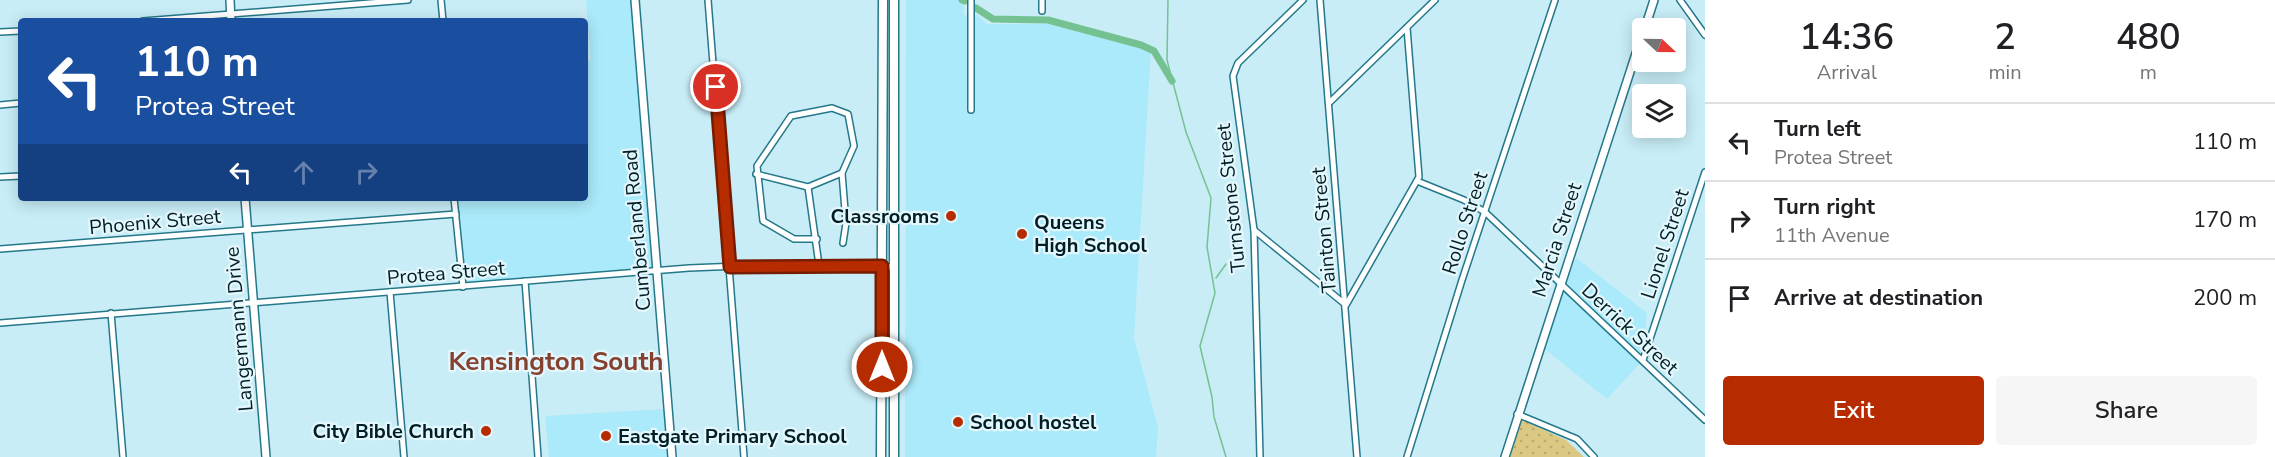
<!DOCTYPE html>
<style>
body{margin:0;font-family:"Nunito Sans",sans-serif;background:#f6f6f6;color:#202124;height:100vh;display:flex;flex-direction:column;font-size:22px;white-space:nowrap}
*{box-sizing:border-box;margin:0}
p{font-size:20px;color:#757577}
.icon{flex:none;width:33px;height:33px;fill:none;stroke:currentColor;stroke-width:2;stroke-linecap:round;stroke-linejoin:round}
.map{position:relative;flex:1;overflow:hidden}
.drawer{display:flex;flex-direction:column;background:#fff;width:570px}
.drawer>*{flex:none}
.banner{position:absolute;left:18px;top:18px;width:570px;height:183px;border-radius:6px;box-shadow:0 3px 15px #0003;background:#1a4fa0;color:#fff;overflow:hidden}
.needle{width:39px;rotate:112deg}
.controls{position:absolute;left:1632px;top:18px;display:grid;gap:12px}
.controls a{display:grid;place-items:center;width:54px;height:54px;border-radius:6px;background:#fff;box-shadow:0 3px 15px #0003;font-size:30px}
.pin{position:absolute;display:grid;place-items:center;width:51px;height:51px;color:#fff;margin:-26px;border:3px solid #fff;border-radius:50%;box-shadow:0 2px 6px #0007}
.me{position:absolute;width:66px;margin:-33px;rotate:0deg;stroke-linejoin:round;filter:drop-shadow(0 0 4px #0008)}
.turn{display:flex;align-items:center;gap:21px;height:126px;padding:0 18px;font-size:27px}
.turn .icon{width:78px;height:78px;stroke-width:2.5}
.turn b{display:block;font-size:42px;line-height:51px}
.lanes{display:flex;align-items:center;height:57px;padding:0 18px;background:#0003;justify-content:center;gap:30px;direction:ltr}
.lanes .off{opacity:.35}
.eta{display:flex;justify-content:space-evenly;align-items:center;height:102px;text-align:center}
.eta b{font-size:36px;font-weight:600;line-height:42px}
.button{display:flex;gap:12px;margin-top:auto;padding:12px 18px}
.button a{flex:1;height:69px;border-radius:6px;background:#b62c00;color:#fff;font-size:24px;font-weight:600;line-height:69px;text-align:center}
.button a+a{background:#f6f6f6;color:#202124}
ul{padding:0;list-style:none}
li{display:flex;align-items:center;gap:18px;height:78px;padding:0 18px;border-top:2px solid #e0e0e0}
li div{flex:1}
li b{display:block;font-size:22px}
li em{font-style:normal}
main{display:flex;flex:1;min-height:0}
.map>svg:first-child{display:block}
.built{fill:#abeafa}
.park{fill:url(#park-dots)}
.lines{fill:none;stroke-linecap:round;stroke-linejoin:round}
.stream{stroke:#74c291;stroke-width:1.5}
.canal{stroke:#74c291;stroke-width:7}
.street-casing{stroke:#257889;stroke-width:8}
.secondary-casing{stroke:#257889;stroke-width:10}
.primary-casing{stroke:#257889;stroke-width:11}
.street{stroke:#fff;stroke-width:5}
.secondary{stroke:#fff;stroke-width:7}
.primary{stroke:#fff;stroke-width:8}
.route-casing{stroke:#761d00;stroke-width:15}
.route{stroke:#b62c00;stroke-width:10}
.poi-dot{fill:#b62c00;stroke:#e4f7fc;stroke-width:2}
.labels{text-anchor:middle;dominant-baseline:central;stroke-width:4.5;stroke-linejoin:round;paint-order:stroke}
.street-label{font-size:20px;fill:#001e25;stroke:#e4f7fc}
.poi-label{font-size:20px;font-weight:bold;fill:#001e25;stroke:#e4f7fc;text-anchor:start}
.district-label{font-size:26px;font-weight:bold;fill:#86402f;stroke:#e4f7fc}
</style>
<main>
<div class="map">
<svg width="1705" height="457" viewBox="0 0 1705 457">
<defs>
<pattern id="park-dots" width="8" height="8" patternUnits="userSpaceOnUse" patternTransform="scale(1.5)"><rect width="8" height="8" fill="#dbc882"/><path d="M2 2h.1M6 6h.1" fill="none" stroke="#baab70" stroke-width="1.8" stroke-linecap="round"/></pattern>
</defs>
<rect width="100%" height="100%" fill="#c8edf7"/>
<g class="built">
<path d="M 586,0 L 633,0 L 657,273 L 460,287 L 454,198 L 585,198 L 585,61 L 591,60 Z"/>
<path d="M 906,0 L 958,0 L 964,4 L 964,15 L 978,15 L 986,24 L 1047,24 L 1151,49 L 1134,338 L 1158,427 L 1156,457 L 905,457 Z"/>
<path d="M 1576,258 L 1647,313 L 1642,361 L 1607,399 L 1541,346 Z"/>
<path d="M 664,409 L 667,457 L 549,457 L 545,416 Z"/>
</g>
<path class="park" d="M 1520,419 L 1566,440 L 1584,457 L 1508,457 Z"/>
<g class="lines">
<g class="stream">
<path d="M 1168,0 L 1167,60 L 1186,132 L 1211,198 L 1207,247 L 1215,293 L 1200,346 L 1212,397 L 1214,417 L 1226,457"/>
<path d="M 1216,278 L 1226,264"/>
</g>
<g class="canal">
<path d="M 962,0 L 965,1"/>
<path d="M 976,8 L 993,19 L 1048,20 L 1141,45 L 1154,51 L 1172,81"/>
</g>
<g class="street-casing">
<g id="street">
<path d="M 441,0 L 443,21"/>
<path d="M 708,0 L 744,457"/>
<path d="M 971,0 L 971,110"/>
<path d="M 1320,0 L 1357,457"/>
<path d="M 1680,0 L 1705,35"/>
<path d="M 1042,11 L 1042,0"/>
<path d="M 143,21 L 408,0"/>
<path d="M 0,32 L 21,31"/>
<path d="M 1329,103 L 1435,0"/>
<path d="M 0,105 L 21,103"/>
<path d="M 842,173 L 846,223 L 843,243"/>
<path d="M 756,174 L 808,187 L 842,173 L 854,146 L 848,114 L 832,108 L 791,116 L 757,166 L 763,221 L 794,239 L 817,239"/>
<path d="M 0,177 L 21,176"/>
<path d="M 1417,181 L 1464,200 L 1485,212 L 1705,420"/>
<path d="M 808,187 L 819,265"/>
<path d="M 454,198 L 463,287"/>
<path d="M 1254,230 L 1346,305 L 1419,177 L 1407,28"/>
<path d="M 0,249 L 456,214"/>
<path d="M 525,281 L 538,457"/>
<path d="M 390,292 L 404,457"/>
<path d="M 111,313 L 123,457"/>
<path d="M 0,323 L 689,268 L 763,265 L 895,267"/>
<path d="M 1643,360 L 1705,172"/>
<path d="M 1517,414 L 1577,439 L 1594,457"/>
<path d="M 1260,457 L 1254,230 L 1233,76 L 1238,63 L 1303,0"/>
<path d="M 1407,457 L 1462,280 L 1555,0"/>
</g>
</g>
<g class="secondary-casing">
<g id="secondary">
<path d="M 230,0 L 231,21"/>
<path d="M 635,0 L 672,457"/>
<path d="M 1645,28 L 1654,0"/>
<path d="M 245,198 L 266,457"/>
<path d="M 1505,457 L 1642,35"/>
</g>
</g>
<g class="primary-casing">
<g id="primary">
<path d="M 881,457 L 883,0"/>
<path d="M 894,457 L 894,0"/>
</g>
</g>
<use href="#street" class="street"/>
<use href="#secondary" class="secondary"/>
<use href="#primary" class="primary"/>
</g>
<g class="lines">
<g class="route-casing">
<path id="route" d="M 716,87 L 730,267 L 882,266 L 882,367"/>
</g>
<use href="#route" class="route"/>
</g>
<g class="poi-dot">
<circle cx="951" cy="216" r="6"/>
<circle cx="1022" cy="234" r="6"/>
<circle cx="958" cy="422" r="6"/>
<circle cx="486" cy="431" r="6"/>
<circle cx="606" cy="436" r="6"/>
</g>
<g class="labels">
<g class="street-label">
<text transform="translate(1231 198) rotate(-96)">Turnstone Street</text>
<text transform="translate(155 222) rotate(-5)">Phoenix Street</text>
<text transform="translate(1465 223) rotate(-72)">Rollo Street</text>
<text transform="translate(637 230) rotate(-95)">Cumberland Road</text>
<text transform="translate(1324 230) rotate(-95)">Tainton Street</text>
<text transform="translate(1557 240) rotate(-72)">Marcia Street</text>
<text transform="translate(1665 244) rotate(-72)">Lionel Street</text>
<text transform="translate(446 273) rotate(-5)">Protea Street</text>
<text transform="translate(239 329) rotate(-95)">Langermann Drive</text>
<text transform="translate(1630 329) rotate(43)">Derrick Street</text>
</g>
<g class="poi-label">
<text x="939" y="216" text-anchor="end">Classrooms</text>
<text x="1034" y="222">Queens<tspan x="1034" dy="23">High School</tspan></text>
<text x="970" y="422">School hostel</text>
<text x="474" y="431" text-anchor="end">City Bible Church</text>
<text x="618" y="436">Eastgate Primary School</text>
</g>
<g class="district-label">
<text x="556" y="361">Kensington South</text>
</g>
</g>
</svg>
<div class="controls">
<a><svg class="needle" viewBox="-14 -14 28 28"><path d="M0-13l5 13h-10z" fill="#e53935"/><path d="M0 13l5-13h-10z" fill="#757577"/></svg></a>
<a><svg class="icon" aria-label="layers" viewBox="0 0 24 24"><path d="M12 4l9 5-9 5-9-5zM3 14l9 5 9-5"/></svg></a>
</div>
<div class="pin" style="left:716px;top:87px;background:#d93025"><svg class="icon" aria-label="arrive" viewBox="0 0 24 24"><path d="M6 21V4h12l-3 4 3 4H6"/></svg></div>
<svg class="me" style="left:882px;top:367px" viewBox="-20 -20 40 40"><circle r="17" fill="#b62c00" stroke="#fff" stroke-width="3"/><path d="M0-11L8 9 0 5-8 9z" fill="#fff"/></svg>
<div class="banner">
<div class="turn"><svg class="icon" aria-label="left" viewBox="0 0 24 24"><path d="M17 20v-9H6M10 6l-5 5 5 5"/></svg><div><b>110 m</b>Protea Street</div></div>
<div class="lanes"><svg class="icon" aria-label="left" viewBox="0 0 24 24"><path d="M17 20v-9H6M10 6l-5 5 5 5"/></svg><svg class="icon off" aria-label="ahead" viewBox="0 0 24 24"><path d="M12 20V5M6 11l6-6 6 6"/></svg><svg class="icon off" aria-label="right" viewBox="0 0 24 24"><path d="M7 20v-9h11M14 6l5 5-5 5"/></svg></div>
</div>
</div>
<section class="drawer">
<div class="eta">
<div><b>14:36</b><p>Arrival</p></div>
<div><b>2</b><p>min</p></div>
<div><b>480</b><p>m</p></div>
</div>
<ul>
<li><svg class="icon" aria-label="left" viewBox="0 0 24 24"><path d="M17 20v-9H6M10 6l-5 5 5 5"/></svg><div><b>Turn left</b><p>Protea Street</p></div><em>110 m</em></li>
<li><svg class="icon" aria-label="right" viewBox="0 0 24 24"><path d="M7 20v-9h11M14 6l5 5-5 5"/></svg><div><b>Turn right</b><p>11th Avenue</p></div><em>170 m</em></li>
<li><svg class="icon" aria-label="arrive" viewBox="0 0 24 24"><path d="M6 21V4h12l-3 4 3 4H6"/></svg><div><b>Arrive at destination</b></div><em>200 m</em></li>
</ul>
<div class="button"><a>Exit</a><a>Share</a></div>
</section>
</main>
